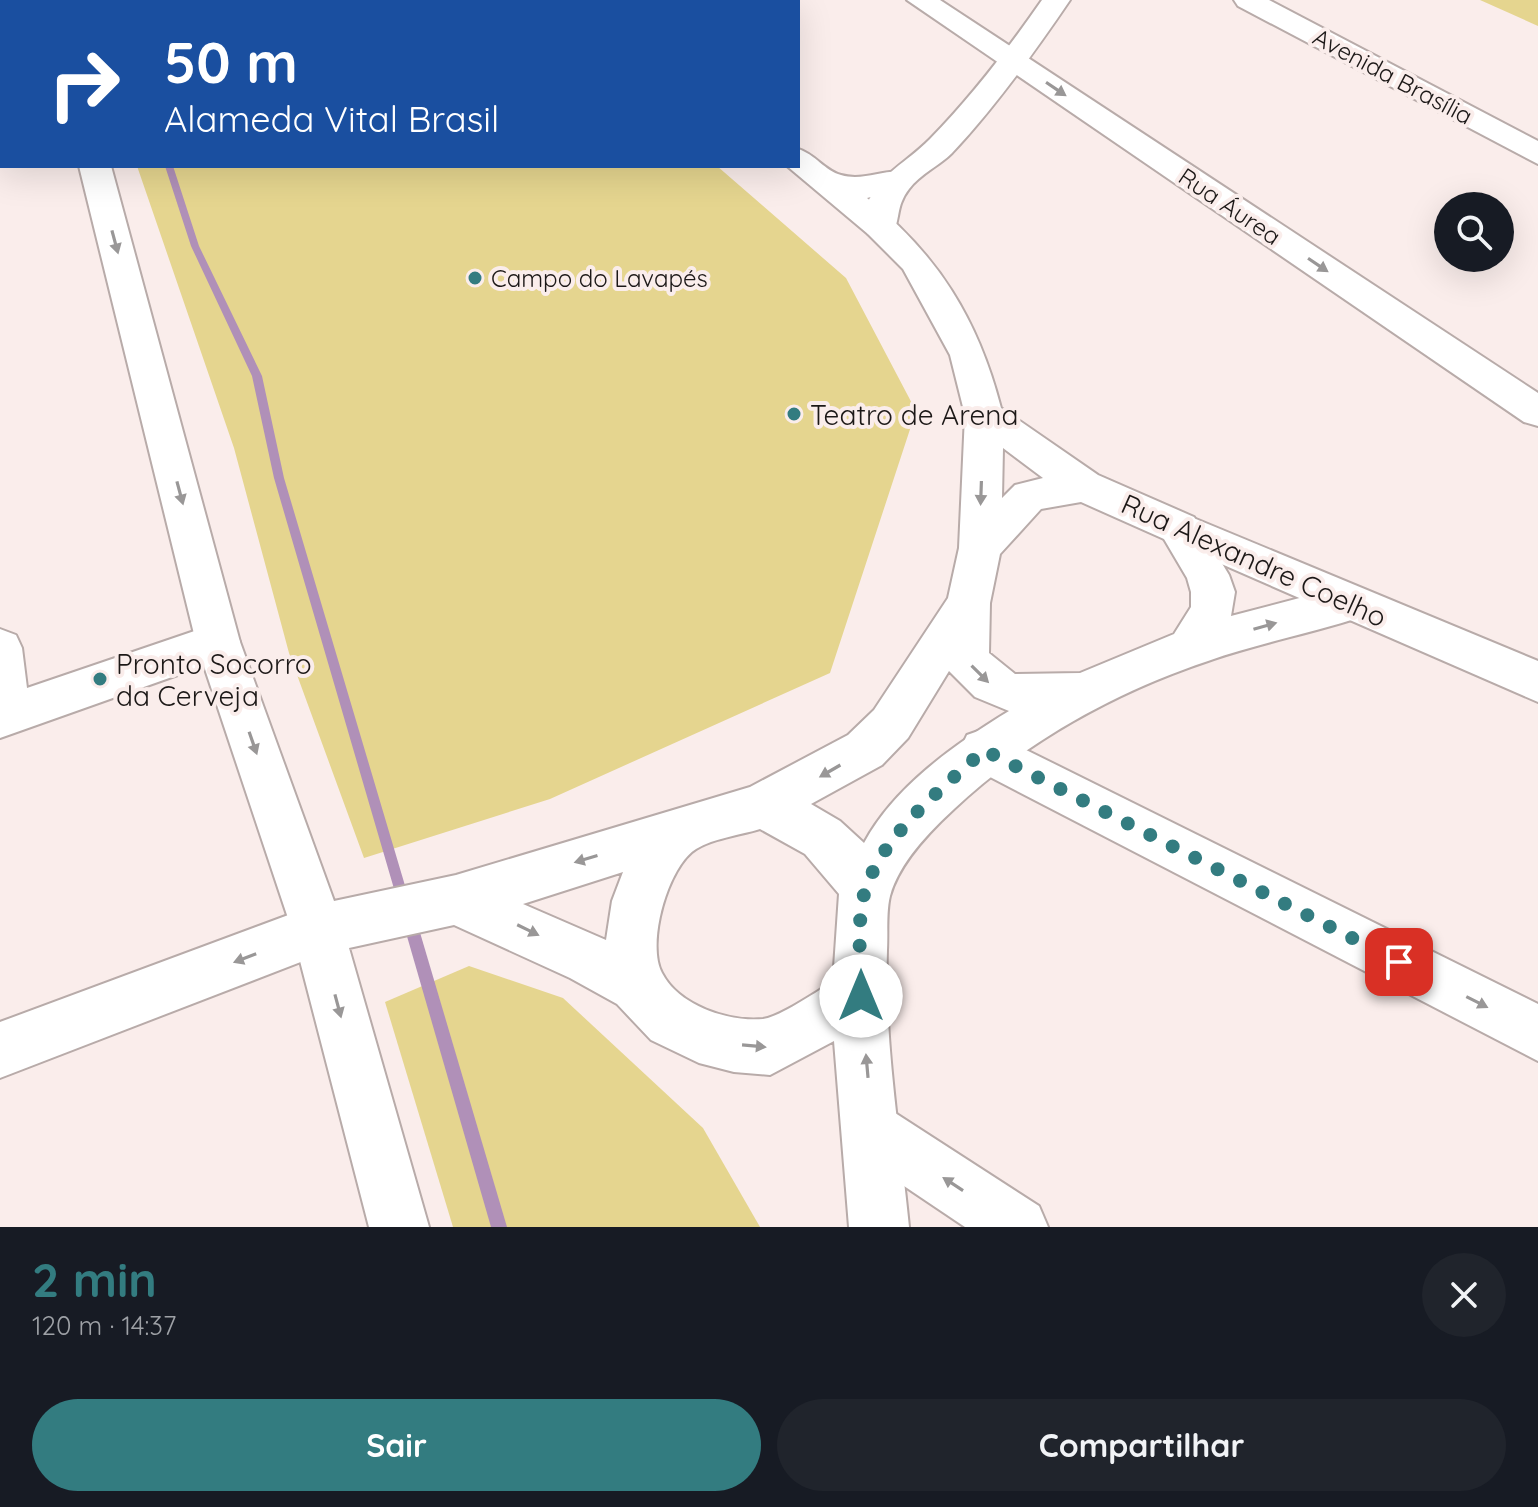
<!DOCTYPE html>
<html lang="pt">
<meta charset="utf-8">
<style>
body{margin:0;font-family:Quicksand,sans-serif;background:#20242c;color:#f1f3f6;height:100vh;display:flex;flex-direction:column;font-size:30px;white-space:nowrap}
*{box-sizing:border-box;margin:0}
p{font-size:26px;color:#9ea1a6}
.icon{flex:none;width:44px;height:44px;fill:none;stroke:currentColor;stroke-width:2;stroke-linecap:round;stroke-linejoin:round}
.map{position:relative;height:1227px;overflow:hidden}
.details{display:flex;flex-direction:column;background:#171b24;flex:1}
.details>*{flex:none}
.banner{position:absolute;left:0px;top:0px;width:800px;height:168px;box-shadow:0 8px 32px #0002;background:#1a4fa0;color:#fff;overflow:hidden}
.tools{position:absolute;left:1434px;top:192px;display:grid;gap:16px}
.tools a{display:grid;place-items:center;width:80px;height:80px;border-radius:50%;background:#171b24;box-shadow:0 8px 32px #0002;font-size:40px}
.pin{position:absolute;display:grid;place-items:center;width:68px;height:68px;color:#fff;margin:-34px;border-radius:16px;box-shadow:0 4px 12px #0006}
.me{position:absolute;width:88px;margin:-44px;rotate:0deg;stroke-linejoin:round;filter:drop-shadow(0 0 6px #0008)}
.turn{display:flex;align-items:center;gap:28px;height:168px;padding:0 32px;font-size:36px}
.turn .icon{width:104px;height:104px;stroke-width:2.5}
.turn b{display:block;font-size:56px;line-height:68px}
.round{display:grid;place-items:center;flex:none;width:84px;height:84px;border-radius:42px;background:#20242c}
.head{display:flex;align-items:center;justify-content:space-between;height:136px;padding:0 32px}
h1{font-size:48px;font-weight:700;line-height:60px;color:#337c80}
.primary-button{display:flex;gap:16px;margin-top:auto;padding:16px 32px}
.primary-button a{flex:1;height:92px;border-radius:48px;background:#337c80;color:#fff;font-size:32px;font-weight:700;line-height:92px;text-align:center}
.primary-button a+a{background:#20242c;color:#f1f3f6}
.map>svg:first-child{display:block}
.green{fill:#e5d58f}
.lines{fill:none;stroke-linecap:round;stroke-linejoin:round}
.stream{fill:#b090b8;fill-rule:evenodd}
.minor-casing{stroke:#b8aba9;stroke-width:4}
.tertiary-casing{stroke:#b8aba9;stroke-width:4}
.secondary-casing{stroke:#b8aba9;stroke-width:4}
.minor{fill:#fff;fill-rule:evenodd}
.tertiary{fill:#fff;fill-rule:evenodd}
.secondary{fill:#fff;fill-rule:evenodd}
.oneway{fill:#999797}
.route{stroke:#337c80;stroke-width:14;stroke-dasharray:0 25.2}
.poi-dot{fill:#337c80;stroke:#faedeb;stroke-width:3}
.labels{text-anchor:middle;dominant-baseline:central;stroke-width:8;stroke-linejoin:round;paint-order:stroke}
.far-street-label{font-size:24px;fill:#1c1817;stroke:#faedeb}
.far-poi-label{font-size:24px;fill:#1c1817;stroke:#faedeb;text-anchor:start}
.poi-label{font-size:28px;fill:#1c1817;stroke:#faedeb;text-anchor:start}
.street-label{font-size:28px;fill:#1c1817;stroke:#faedeb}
</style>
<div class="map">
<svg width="1538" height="1227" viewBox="0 0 1538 1227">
<rect width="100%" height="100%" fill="#faedeb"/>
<g class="green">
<path d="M 52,0 L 524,0 L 527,2 L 54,2 Z"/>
<path d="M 1480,0 L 1538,0 L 1538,26 Z"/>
<path d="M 137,166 L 717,166 L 846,278 L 916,411 L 830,673 L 550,799 L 364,858 L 289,653 L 234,448 Z"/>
<path d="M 469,966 L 563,998 L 703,1128 L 760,1227 L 453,1227 L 385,1002 Z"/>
</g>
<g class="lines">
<g class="stream">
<rect x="132" y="0" width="6" height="2"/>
<path d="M 165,166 L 173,166 L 199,246 L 262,376 L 284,478 L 409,899 L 408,903 L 403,905 L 398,903 L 397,899 L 274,478 L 252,376 L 191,246 Z"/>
<path d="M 409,913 L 414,915 L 416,919 L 507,1227 L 491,1227 L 402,919 L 404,915 Z"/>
</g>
<g class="minor-casing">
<g id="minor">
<path d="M 907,0 L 940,0 L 1538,393 L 1538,426 L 1524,422 Z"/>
<rect x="0" y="52" width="2" height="18"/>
<path d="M 1179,512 L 1538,661 L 1538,702 L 1164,539 L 1158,528 L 1164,517 Z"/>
<path d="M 218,623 L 234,629 L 240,642 L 234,655 L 0,738 L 0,629 L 16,635 L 22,648 L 27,688 Z"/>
<path d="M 984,729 L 1538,1004 L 1538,1061 L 967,765 L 960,750 L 967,735 Z"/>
<path d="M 318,904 L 337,912 L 344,930 L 337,948 L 0,1078 L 0,1022 Z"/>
<path d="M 872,1102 L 892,1111 L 1039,1206 L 1048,1227 L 965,1227 L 852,1151 L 843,1131 L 852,1111 Z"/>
</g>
</g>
<g class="tertiary-casing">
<g id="tertiary">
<path d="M 1042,0 L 1070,0 C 1034,53 996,106 952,153 C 939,166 920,174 909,189 C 895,207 901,220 892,234 L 880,237 L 868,234 C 862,225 861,214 866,205 C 886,168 903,166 930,139 C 971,97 1008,49 1042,0 Z"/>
<path d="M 1234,0 L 1269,0 L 1538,141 L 1538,164 L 1238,6 Z"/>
</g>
</g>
<g class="secondary-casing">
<g id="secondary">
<path d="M 12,0 L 41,0 L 42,2 L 13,2 Z"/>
<path d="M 586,0 L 616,0 L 617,2 L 587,2 Z"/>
<path d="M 798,149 C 815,154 825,171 841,175 C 865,182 886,167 910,173 L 914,180 L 910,187 L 867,198 C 938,255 978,319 1001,408 L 1098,475 L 1194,517 L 1229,575 L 1235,592 L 1231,616 L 1349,585 L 1364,590 L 1371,603 L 1364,616 C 1313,633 1259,643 1208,661 C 1115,692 1025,742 954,809 C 929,832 899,863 890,896 C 886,912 888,933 887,950 C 884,1042 900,1135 909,1227 L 849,1227 L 834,1041 L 770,1075 L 734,1072 L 699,1063 L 651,1040 L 617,1004 L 570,978 L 454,925 L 349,948 L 429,1227 L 369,1227 L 292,930 L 196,642 L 79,166 L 111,166 L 240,642 L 334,901 L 456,875 L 750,787 L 848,735 L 874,710 L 948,598 L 959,548 L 965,415 L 950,355 L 903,269 L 868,234 L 787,166 L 798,166 ZM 1003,448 L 1043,478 L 1015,485 L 1002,498 ZM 1081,502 L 1164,539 L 1187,578 L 1191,592 L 1191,607 L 1174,634 L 1080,673 L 1015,674 L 989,653 L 990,603 L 1000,554 L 1041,509 ZM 949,671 L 975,697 L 1009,711 C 955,744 894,787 864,843 L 840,821 L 811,804 L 882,765 L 908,738 ZM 760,829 L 805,854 L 839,894 L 833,982 C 817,991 780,1017 763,1019 C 729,1022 679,1006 662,973 C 646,944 668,866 696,849 C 714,838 741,835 760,829 ZM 623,872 L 612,901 L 606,940 L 523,904 Z"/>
</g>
</g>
<use href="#minor" class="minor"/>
<use href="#tertiary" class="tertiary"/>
<use href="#secondary" class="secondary"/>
</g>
<defs><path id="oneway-solid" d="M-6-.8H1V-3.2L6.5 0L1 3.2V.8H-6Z" transform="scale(2)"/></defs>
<g class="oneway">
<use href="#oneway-solid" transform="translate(1056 89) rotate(34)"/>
<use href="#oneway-solid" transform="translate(115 242) rotate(75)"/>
<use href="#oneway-solid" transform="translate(1318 265) rotate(34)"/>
<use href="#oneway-solid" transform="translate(180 493) rotate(75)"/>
<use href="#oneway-solid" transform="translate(981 493) rotate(92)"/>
<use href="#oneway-solid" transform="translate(1265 626) rotate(-16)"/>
<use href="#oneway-solid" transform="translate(980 674) rotate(45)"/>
<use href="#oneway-solid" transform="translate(253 743) rotate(71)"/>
<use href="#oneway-solid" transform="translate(830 771) rotate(150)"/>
<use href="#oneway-solid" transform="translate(586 859) rotate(163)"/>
<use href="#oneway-solid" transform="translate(528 930) rotate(26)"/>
<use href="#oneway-solid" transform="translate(245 958) rotate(159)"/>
<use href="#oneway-solid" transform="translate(1477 1002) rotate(27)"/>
<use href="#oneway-solid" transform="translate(338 1006) rotate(75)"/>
<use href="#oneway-solid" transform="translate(754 1046) rotate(5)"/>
<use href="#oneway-solid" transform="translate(867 1066) rotate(-95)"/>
<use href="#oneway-solid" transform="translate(953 1184) rotate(-147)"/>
</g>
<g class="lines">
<path class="route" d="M 861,996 C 861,966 856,920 865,891 C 883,834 942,789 984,750 L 1399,962"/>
</g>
<g class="poi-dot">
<circle cx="475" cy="278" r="8"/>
<circle cx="794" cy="414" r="8"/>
<circle cx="100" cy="679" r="8"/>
</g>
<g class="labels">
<g class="far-street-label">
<text transform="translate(1393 76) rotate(28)">Avenida Brasília</text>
<text transform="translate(1230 206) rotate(34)">Rua Áurea</text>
</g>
<g class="far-poi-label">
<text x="491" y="278">Campo do Lavapés</text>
</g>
<g class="poi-label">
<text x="810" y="414">Teatro de Arena</text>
<text x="116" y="663">Pronto Socorro<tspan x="116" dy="32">da Cerveja</tspan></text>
</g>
<g class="street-label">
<text transform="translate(1254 560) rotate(24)">Rua Alexandre Coelho</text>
</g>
</g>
</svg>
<div class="tools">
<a><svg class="icon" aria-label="search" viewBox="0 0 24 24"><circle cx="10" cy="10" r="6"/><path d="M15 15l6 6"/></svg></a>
</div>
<div class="pin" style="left:1399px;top:962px;background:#d93025"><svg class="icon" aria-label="arrive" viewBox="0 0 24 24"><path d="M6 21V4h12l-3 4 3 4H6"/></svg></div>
<svg class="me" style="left:861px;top:996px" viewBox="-20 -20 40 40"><circle r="19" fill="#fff"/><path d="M0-13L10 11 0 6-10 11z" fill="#337c80"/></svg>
<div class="banner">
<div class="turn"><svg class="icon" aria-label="right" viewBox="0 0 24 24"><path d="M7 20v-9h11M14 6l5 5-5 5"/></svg><div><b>50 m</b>Alameda Vital Brasil</div></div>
</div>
</div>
<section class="details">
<div class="head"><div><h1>2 min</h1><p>120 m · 14:37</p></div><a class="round"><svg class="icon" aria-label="close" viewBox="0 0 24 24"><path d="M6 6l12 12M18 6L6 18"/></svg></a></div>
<div class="primary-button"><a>Sair</a><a>Compartilhar</a></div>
</section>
